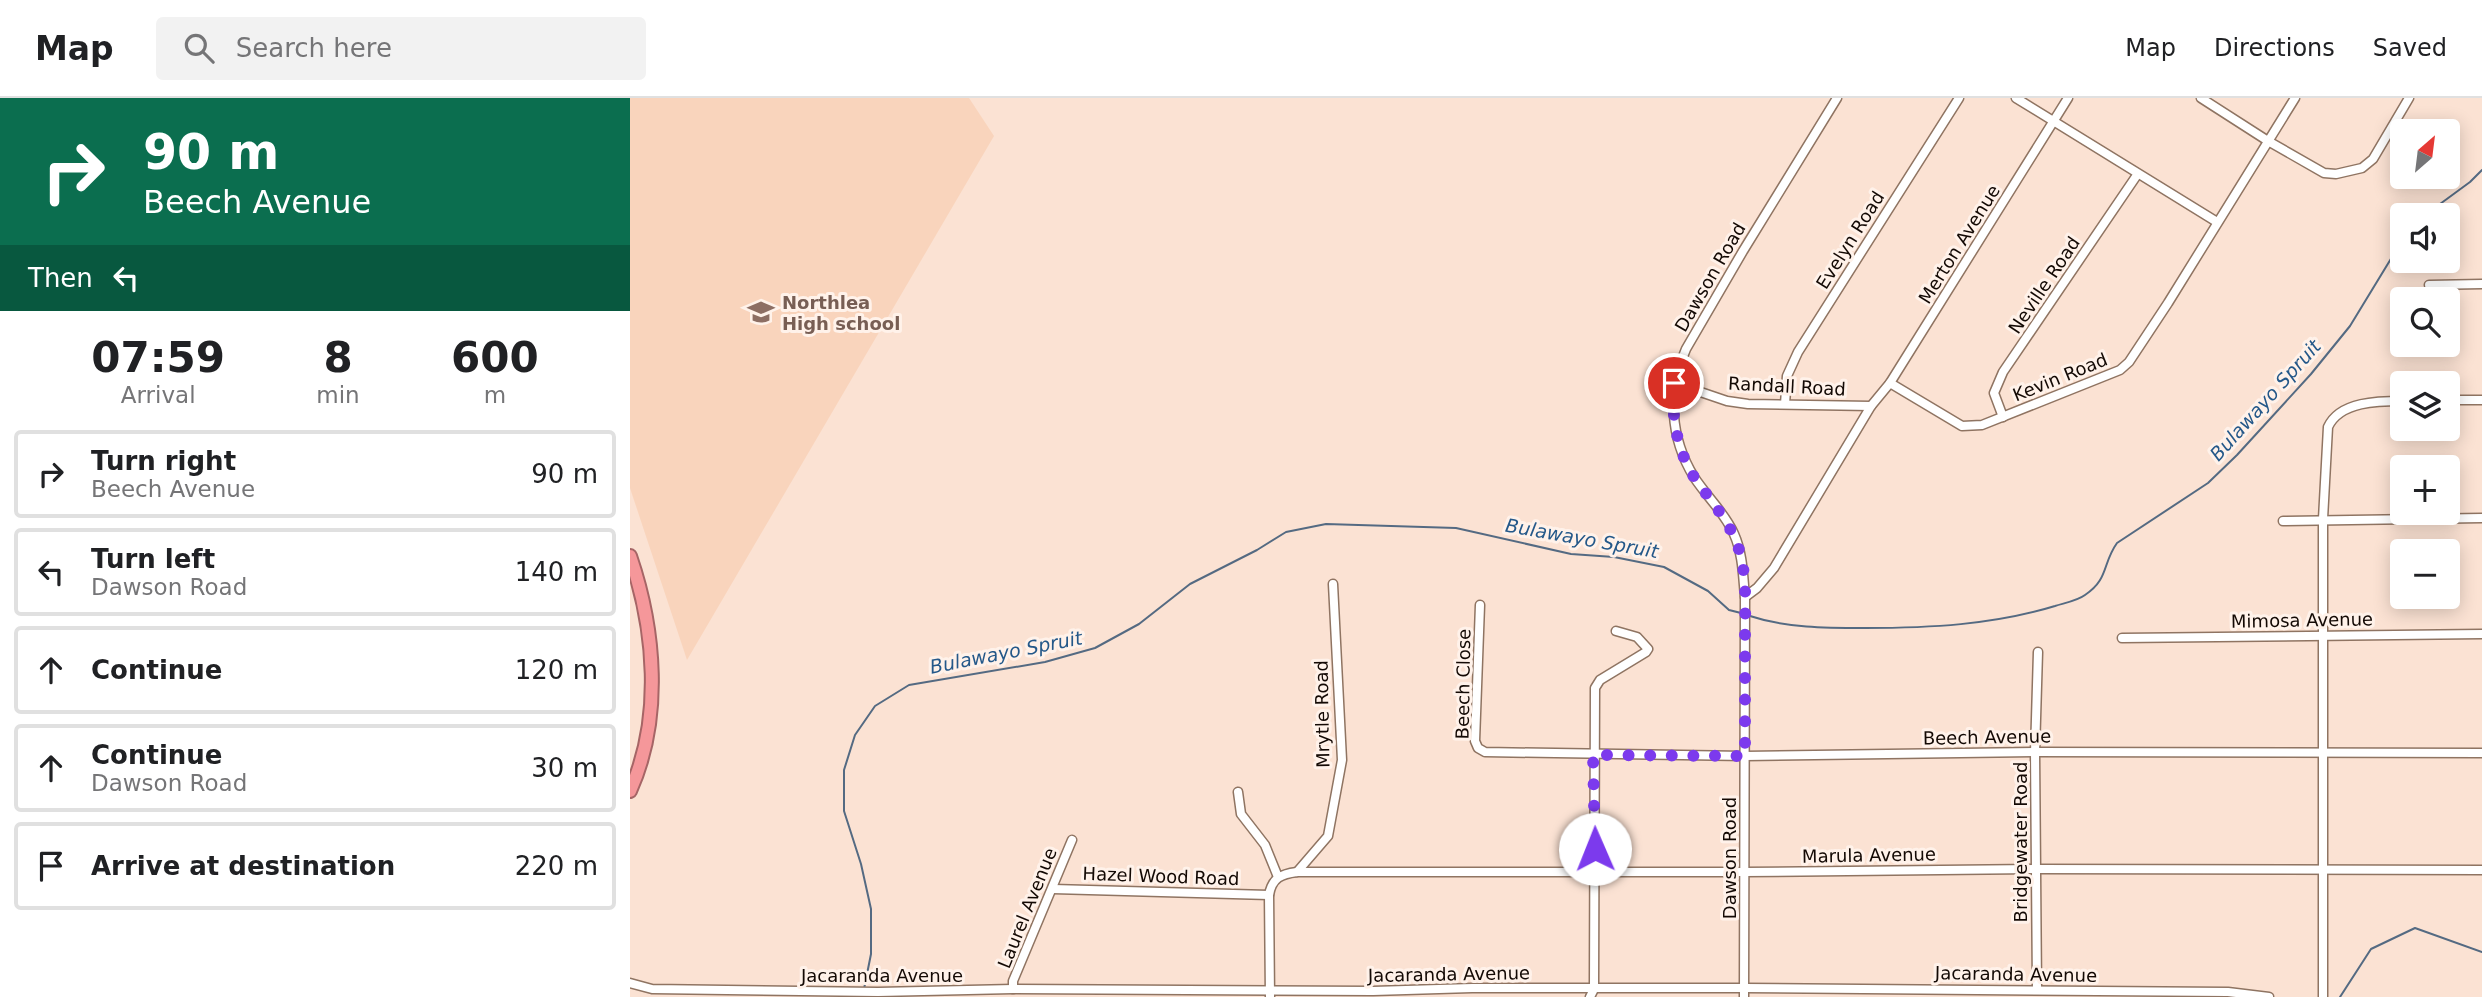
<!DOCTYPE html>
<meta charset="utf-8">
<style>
body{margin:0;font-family:"DejaVu Sans",sans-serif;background:#f2f2f2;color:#202124;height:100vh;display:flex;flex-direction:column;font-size:26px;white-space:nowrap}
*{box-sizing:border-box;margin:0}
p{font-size:23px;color:#757577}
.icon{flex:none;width:38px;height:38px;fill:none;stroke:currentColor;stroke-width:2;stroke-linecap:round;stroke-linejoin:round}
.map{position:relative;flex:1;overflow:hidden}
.side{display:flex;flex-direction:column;background:#fff;width:630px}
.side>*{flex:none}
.hud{background:#0b6e4f;color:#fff;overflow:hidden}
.needle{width:46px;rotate:28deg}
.buttons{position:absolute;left:1760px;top:21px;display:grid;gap:14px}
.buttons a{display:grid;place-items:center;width:70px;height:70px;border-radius:7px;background:#fff;box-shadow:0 4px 18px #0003;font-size:35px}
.pin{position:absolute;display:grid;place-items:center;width:60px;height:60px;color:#fff;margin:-30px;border:4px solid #fff;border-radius:50%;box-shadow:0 2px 7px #0007}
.me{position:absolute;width:77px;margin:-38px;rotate:359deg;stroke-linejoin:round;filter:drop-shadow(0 0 5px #0008)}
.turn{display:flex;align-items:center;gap:24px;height:147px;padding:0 28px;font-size:32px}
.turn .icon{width:91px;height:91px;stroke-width:2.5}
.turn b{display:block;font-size:49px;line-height:60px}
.then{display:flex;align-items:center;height:66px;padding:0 28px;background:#0003;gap:14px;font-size:26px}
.eta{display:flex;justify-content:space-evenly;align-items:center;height:119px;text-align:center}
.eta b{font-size:42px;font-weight:600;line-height:49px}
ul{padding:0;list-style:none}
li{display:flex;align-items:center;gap:21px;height:88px;margin:0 14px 10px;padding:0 14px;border:4px solid #e0e0e0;border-radius:7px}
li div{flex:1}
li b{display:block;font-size:26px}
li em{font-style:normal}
header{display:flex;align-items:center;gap:42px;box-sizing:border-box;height:98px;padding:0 35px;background:#fff;border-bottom:2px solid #e0e0e0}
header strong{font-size:33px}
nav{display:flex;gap:38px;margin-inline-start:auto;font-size:24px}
.search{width:490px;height:63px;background:#f2f2f2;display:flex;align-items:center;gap:18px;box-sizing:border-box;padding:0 24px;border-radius:7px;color:#757577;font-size:26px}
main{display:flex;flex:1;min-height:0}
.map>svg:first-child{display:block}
.built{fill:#f9d4bc}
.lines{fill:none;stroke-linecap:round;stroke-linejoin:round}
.stream{stroke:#546a82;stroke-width:2}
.minor-casing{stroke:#8f7462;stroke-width:11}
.highway-casing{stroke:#a66566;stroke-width:16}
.minor{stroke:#fff;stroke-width:8}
.highway{stroke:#f5979a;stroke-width:12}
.route{stroke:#7c3aed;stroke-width:12;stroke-dasharray:0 21.6}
.labels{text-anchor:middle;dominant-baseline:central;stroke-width:6;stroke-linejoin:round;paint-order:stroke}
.street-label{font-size:18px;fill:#130904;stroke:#fff2ea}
.education-label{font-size:18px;font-weight:bold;fill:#785e54;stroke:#fff2ea;text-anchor:start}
.water-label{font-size:19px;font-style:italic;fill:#245889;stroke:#fff2ea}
</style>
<header>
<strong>Map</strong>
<div class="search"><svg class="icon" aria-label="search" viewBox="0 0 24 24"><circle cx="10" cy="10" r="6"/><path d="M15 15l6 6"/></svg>Search here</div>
<nav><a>Map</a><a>Directions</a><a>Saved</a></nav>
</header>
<main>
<section class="side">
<div class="hud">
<div class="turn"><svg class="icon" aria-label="right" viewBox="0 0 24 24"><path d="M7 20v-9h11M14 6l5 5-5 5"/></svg><div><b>90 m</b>Beech Avenue</div></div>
<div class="then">Then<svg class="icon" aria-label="left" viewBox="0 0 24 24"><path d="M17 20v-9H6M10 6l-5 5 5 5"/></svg></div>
</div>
<div class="eta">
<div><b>07:59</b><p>Arrival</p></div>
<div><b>8</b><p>min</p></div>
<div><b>600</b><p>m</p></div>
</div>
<ul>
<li><svg class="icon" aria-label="right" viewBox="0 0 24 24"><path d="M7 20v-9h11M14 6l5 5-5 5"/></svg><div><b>Turn right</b><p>Beech Avenue</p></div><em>90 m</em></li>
<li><svg class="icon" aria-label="left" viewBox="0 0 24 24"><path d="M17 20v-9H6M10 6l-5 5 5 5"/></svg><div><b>Turn left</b><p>Dawson Road</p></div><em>140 m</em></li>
<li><svg class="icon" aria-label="ahead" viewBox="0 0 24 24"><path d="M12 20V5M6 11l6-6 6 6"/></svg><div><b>Continue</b></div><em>120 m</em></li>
<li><svg class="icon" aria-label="ahead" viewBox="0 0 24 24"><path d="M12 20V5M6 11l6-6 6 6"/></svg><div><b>Continue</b><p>Dawson Road</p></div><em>30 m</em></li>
<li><svg class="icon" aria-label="arrive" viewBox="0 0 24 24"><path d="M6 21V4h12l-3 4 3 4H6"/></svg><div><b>Arrive at destination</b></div><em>220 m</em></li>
</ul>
</section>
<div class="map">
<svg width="1852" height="899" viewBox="0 0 1852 899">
<rect width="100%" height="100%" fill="#fbe2d3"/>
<path class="built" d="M 0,0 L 339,0 L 364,38 L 57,562 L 0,390 Z"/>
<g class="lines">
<g class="stream">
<path d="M 1795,117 L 1840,84 L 1852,72"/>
<path d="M 1120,518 C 1156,530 1196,530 1235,530 C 1299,530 1363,527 1425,508 C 1434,505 1447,503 1455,497 C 1479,481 1472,466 1487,445 L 1578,385 L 1607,357 L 1681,276 L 1720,228 L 1773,141"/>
<path d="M 234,891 L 241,856 L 241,811 L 231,766 L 214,713 L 214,672 L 225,637 L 245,608 L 279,587 L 415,564 L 465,550 L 509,526 L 560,486 L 627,452 L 656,434 L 696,426 L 826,430 L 941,456 L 984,459 L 1034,469 L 1078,493 L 1099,512 L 1111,515"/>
<path d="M 1710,899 L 1741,851 L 1785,830 L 1852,854"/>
</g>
<g class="minor-casing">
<g id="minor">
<path d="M 1386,0 L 1587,124"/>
<path d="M 1571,0 L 1638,43 L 1694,75 L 1706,76 L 1732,70 L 1743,61 L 1779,0"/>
<path d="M 1799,187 L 1852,186"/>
<path d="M 1044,285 L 1097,303 L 1118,306 L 1241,308 L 1260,285 L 1438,0"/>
<path d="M 1260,285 L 1332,328 L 1352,327 L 1490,272 L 1499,264 L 1538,205 L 1665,0"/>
<path d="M 1818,302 L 1852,302"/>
<path d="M 1155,306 L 1157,278 L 1168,254 L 1329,0"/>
<path d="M 1373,319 L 1364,295 L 1373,274 L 1507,77"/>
<path d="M 1653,423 L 1852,420"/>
<path d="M 1115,499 L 1127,490 L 1144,470 L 1241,308"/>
<path d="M 850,507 L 845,643 L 848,650 L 855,654 L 1115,658 L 1405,654 L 1852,655"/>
<path d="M 1492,540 L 1852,536"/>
<path d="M 608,694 L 611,716 L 635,747 L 648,779"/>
<path d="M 667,774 L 698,738 L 712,662 L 703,486"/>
<path d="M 423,791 L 639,797"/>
<path d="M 0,885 L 22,891 L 248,894 L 383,891 L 743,893 L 842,890 L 1115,890 L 1598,894 L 1639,899"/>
<path d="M 383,891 L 383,883 L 442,742"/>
<path d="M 1407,891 L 1405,654 L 1408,554"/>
<path d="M 640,899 L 639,797 C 642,780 651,776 667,774 L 1114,774 L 1406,771 L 1852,772"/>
<path d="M 960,899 L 964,891 L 965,590 L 970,582 L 1016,554 L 1018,551 L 1007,539 L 986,533"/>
<path d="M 1114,899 L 1115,499 C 1113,479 1113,456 1104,436 C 1095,415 1077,399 1064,379 C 1040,340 1037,293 1056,251 L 1113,153 L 1207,0"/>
<path d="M 1693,899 L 1693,421 L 1698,329 C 1710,303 1749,303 1773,303"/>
</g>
</g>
<g class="highway-casing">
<path id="highway" d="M 0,458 C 25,531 33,620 0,693"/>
</g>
<use href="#minor" class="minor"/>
<use href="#highway" class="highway"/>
</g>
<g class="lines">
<path class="route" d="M 965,751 L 963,657 L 1115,658 C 1115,617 1115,576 1115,535 C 1115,509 1117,481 1110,455 C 1102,426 1083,406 1066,382 C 1047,354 1041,319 1044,285"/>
</g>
<defs>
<g id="school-bare" transform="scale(2.1)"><path d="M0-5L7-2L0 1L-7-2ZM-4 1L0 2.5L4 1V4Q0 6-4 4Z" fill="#8d6e63" stroke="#fff2ea" stroke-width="2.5" paint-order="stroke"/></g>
</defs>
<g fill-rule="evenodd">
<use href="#school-bare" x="131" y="214"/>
</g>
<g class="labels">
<g class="street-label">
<text transform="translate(1220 142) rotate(-58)">Evelyn Road</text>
<text transform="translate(1329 146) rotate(-58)">Merton Avenue</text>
<text transform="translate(1080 179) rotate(-60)">Dawson Road</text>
<text transform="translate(1414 187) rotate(-56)">Neville Road</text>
<text transform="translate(1430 279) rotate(-22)">Kevin Road</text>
<text transform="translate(1157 288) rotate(3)">Randall Road</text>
<text transform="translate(1672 522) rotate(-1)">Mimosa Avenue</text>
<text transform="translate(833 586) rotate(-89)">Beech Close</text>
<text transform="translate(692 616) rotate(-91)">Mrytle Road</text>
<text transform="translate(1357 639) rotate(-1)">Beech Avenue</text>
<text transform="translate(1390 744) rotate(-90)">Bridgewater Road</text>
<text transform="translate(1239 757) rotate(-1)">Marula Avenue</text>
<text transform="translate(1099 760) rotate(-90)">Dawson Road</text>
<text transform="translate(531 778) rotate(2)">Hazel Wood Road</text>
<text transform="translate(397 810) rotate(-68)">Laurel Avenue</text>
<text transform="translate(819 876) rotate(-1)">Jacaranda Avenue</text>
<text transform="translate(1386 876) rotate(1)">Jacaranda Avenue</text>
<text x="252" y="877">Jacaranda Avenue</text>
</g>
<g class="education-label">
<text x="152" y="204">Northlea<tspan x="152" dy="21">High school</tspan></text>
</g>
<g class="water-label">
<text transform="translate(1635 302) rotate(-48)">Bulawayo Spruit</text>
<text transform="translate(952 440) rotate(10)">Bulawayo Spruit</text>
<text transform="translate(376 554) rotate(-11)">Bulawayo Spruit</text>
</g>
</g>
</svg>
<div class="buttons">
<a><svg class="needle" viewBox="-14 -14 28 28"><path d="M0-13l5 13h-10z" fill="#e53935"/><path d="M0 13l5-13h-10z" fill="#757577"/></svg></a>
<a><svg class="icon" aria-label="sound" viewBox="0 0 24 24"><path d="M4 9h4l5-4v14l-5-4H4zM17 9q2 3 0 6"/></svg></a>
<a><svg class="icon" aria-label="search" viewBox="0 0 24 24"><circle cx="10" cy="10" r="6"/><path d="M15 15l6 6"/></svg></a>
<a><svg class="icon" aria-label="layers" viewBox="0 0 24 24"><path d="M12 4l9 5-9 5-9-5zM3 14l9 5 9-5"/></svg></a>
<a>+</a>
<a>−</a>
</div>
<div class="pin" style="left:1044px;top:285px;background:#d93025"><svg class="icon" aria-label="arrive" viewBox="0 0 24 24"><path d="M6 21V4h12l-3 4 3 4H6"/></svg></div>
<svg class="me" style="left:965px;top:751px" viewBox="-20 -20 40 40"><circle r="19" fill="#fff"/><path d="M0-13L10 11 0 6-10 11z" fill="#7c3aed"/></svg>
</div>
</main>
